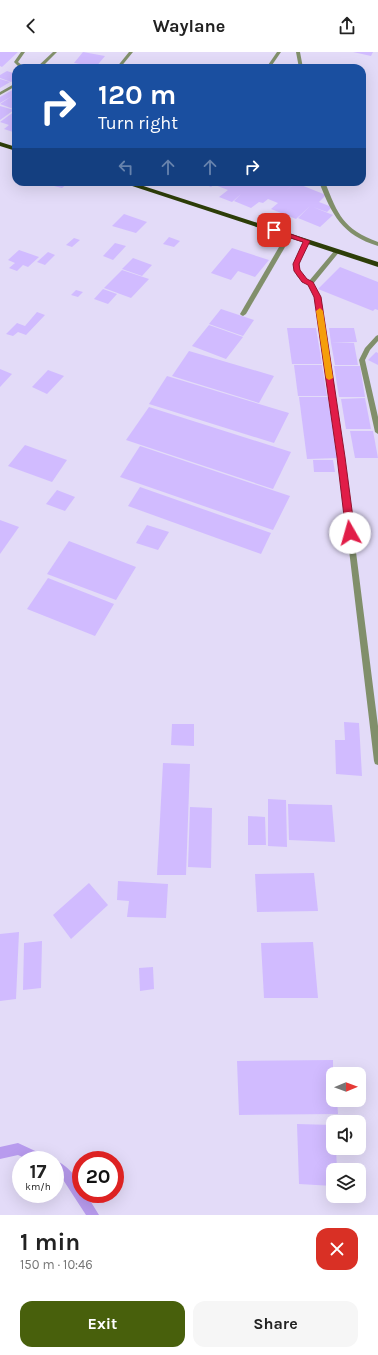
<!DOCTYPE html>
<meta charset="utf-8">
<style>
body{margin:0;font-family:Karla,sans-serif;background:#f6f6f6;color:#222;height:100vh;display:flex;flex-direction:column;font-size:15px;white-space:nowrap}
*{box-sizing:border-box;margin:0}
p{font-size:13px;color:#767676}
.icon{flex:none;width:22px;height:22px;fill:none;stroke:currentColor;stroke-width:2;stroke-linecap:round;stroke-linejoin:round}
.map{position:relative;height:1163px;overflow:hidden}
.side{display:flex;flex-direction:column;background:#fff;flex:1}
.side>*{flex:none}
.guide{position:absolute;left:12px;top:12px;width:354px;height:122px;border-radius:12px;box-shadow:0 4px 16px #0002;background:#1a4fa0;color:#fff;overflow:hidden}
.needle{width:26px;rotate:89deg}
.buttons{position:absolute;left:326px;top:1015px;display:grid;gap:8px}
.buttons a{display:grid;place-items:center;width:40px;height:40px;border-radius:8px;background:#fff;box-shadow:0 4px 16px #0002;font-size:20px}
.speed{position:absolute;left:12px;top:1099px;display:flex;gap:8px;font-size:20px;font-weight:700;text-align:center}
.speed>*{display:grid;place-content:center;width:52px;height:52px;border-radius:50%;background:#fff;box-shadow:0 4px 16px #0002;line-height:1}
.speed small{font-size:10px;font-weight:400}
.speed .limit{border:6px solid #d22;background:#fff;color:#111}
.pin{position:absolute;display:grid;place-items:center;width:34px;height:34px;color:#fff;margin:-17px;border-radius:8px;box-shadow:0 2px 6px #0006}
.me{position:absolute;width:44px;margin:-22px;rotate:353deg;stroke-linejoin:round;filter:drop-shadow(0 0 3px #0008)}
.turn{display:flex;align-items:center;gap:14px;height:84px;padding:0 20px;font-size:18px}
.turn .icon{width:52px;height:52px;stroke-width:2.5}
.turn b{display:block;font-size:28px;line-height:34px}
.lanes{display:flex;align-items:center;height:38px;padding:0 20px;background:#0003;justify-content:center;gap:20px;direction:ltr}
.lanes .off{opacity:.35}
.round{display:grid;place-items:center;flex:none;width:42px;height:42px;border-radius:12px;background:#f6f6f6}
.headline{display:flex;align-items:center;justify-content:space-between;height:68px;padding:0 20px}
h1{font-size:24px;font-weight:700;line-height:30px}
.action{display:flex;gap:8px;margin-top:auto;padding:8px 20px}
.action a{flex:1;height:46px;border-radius:12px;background:#48600c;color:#fff;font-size:16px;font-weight:700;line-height:46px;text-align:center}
.action a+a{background:#f6f6f6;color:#222}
header{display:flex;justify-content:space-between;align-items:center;height:52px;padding:0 20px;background:#fff;font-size:18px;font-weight:700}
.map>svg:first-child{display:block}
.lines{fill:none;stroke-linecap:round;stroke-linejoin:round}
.stream{fill:#b89bee;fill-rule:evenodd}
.building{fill:#d1bbff}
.service{fill:#818f6b;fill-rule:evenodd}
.minor{fill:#818f6b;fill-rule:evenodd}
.trunk{fill:#2d3d09;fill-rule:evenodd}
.route{fill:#e11d48;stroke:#92132f}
.slow{fill:#f59e0b}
</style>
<header><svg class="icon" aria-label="back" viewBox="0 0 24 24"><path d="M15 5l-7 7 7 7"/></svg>Waylane<svg class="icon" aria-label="share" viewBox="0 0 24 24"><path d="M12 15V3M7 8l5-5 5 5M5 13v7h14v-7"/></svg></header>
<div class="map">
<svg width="378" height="1163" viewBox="0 0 378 1163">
<rect width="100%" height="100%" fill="#e3dbf8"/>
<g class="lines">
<g class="stream">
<path d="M 18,1091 L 46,1104 L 48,1108 L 29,1108 L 18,1103 L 0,1107 L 0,1095 Z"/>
<path d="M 55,1108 C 68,1114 81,1127 81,1142 L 86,1142 L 99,1163 L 86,1163 L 60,1123 L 55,1120 Z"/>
</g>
</g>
<g class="building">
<path d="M 0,0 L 18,0 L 2,15 L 0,14 Z"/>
<path d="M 83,0 L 105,4 L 95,16 L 83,16 L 86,13 L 74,11 Z"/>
<path d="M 353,0 L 373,0 L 371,4 Z"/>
<path d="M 7,19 L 13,21 L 16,19 L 16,27 L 11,30 L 0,26 L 0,23 Z"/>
<path d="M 0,27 L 10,30 L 0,36 Z"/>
<path d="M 16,36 L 16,58 L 0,52 L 12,44 L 0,51 L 0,45 Z"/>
<path d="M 0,54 L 14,58 L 0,68 Z"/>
<path d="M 15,59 L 16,60 L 16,81 L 4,77 L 9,73 L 0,70 Z"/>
<path d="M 53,130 L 64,130 L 68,131 L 62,136 L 50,133 Z"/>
<path d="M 200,130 L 217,130 L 211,135 Z"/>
<path d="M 219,130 L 297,130 L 283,141 L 296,131 L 326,143 L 319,150 L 332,155 L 327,160 L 313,155 L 333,163 L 320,175 L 298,166 L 310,154 L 296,167 L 271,157 L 285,145 L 278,151 L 268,147 L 263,151 L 259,150 L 251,156 L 234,149 L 241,142 L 232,150 L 219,145 L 228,138 L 215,133 Z"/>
<path d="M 124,162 L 147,170 L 136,181 L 112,174 Z"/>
<path d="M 169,185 L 180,189 L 174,195 L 163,192 Z"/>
<path d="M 74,186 L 80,188 L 72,195 L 66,193 Z"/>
<path d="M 115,191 L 126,194 L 113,208 L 103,204 Z"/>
<path d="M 232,196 L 269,208 L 255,225 L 238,219 L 231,228 L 211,221 Z"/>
<path d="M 19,198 L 39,205 L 28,215 L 23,213 L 17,219 L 9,216 L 15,211 L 8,208 Z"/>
<path d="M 48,200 L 55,203 L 45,213 L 37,210 Z"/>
<path d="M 133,206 L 152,213 L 142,224 L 122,217 Z"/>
<path d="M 340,215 L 378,230 L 378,258 L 375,257 L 373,259 L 318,237 Z"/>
<path d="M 122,218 L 149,227 L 131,246 L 104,236 Z"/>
<path d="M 103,237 L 117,242 L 108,252 L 94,247 Z"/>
<path d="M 76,238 L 83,240 L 78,245 L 71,243 Z"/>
<path d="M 221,257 L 254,268 L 243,284 L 209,272 Z"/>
<path d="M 37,260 L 45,263 L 26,283 L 18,280 L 13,284 L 6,282 L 17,271 L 25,274 Z"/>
<path d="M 209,273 L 243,285 L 226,307 L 192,294 Z"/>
<path d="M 287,276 L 316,276 L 322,312 L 292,312 Z"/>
<path d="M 329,276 L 354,276 L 357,290 L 331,291 Z"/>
<path d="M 331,291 L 354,291 L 358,313 L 335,313 Z"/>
<path d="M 189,299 L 274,324 L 259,351 L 172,324 Z"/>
<path d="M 376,300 L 378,301 L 378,313 L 368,308 Z"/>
<path d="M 294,313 L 322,313 L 327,344 L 298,344 Z"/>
<path d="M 334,314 L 360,314 L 365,345 L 339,345 Z"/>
<path d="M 0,317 L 12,322 L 0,335 Z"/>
<path d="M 48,318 L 64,324 L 47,342 L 32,335 Z"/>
<path d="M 167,324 L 289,361 L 274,391 L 149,352 Z"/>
<path d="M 299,345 L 328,345 L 337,406 L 307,407 Z"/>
<path d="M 365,346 L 371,377 L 346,377 L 341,347 Z"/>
<path d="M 149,355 L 291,400 L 273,437 L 126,388 Z"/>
<path d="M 350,379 L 373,379 L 378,406 L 355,406 Z"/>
<path d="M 25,393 L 67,408 L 52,430 L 8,414 Z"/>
<path d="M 140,394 L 290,444 L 273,478 L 120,425 Z"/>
<path d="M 313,408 L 333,408 L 335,420 L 314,420 Z"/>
<path d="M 140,435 L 271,481 L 261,502 L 128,454 Z"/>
<path d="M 57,438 L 75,445 L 65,459 L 46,452 Z"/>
<path d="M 0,468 L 19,475 L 0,502 Z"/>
<path d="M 147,473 L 169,480 L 158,498 L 136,491 Z"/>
<path d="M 69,489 L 136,515 L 116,548 L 47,522 Z"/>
<path d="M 48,526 L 114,552 L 95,584 L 27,557 Z"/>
<path d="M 344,670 L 359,671 L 362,724 L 336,722 L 335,688 L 345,688 Z"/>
<path d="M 172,672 L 194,672 L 194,694 L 171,693 Z"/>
<path d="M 163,711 L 190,712 L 186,823 L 157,823 Z"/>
<path d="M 268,747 L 286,748 L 287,795 L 268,794 Z"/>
<path d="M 288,752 L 332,753 L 335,790 L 289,788 Z"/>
<path d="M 190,755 L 212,756 L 211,816 L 188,815 Z"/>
<path d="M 248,764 L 265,765 L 266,793 L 248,793 Z"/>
<path d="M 314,821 L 318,859 L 257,860 L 255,822 Z"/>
<path d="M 118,829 L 168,832 L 166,866 L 127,865 L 129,849 L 117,848 Z"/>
<path d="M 89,831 L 108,853 L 71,887 L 53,863 Z"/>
<path d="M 19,880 L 16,947 L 0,949 L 0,882 Z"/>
<path d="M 42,889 L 41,936 L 23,938 L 24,891 Z"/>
<path d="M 313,890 L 318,946 L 264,946 L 261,891 Z"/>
<path d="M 153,915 L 154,937 L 140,939 L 139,916 Z"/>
<path d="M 333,1008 L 333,1048 L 337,1048 L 338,1062 L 239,1063 L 237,1009 Z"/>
<path d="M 297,1072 L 333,1073 L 333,1096 L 336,1096 L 337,1118 L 333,1118 L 333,1134 L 299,1132 Z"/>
</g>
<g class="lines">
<g class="service">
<path d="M 53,0 L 57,0 L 41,16 L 36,16 Z"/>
<path d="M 129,0 L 133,0 L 120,16 L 116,16 Z"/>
<path d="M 277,0 L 281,0 L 270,16 L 266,16 Z"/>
<path d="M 296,0 L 300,0 L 303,16 L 299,16 Z"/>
<path d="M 319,130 L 325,130 C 338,163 343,177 378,190 L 378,194 C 342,183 332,163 319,130 Z"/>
<path d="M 289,181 L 292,183 L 246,262 L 243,264 L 241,263 L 240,262 L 286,183 Z"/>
<path d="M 305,188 L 310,189 C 302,204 292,217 309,229 L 335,198 L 340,199 L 313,232 L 321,245 L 344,405 L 378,674 L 378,713 L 375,712 L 374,709 L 338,405 L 315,245 L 308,233 L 297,224 L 294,217 L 295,207 Z"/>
</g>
<g class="minor">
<path d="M 21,0 L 25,0 L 18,10 L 25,16 L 20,16 L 14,10 Z"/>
<path d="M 16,31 L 16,34 L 0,43 L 0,40 Z"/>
<path d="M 378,283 L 378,289 L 370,298 L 365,308 L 378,365 L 378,382 L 375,380 L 359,308 L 365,296 L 376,284 Z"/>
</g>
<g class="trunk">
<path d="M 0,90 L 16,95 L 16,99 L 0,94 Z"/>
<path d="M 120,130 L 131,130 L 378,210 L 378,215 Z"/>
</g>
</g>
<path class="route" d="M 274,176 L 310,189 L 299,212 L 300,218 L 307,227 L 313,230 L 321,245 L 345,405 L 355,481 L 350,485 L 346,481 L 337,405 L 314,245 L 308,233 L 302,230 L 294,219 L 293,212 L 303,190 L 272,180 L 272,177 Z"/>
<path class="slow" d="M 320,256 L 323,259 L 333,326 L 329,328 L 326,326 L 316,259 Z"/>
</svg>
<div class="buttons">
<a><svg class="needle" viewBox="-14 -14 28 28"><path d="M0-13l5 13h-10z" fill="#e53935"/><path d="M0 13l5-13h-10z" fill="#767676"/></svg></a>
<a><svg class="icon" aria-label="sound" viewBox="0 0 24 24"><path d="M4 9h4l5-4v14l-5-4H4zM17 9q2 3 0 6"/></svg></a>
<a><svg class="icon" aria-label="layers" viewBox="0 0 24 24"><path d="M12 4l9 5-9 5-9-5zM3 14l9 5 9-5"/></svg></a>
</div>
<div class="speed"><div>17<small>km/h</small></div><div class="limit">20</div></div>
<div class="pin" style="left:274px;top:178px;background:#d93025"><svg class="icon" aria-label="arrive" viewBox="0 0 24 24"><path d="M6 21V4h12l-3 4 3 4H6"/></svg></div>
<svg class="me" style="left:350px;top:481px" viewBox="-20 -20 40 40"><circle r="19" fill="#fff"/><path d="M0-13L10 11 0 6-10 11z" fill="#e11d48"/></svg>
<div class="guide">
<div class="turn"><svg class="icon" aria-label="right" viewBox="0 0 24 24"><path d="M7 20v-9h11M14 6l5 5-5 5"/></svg><div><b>120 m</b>Turn right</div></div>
<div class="lanes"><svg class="icon off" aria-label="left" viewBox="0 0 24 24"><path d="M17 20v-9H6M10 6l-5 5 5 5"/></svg><svg class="icon off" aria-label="ahead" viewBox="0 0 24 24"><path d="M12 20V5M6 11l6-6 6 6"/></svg><svg class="icon off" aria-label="ahead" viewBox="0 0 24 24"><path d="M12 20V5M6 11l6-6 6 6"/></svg><svg class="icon" aria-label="right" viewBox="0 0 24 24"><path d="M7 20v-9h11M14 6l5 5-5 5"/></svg></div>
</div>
</div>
<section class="side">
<div class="headline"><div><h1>1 min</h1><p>150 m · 10:46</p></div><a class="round" style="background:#d93025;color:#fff"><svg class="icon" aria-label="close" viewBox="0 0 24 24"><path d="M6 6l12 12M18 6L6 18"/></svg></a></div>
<div class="action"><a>Exit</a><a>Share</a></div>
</section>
